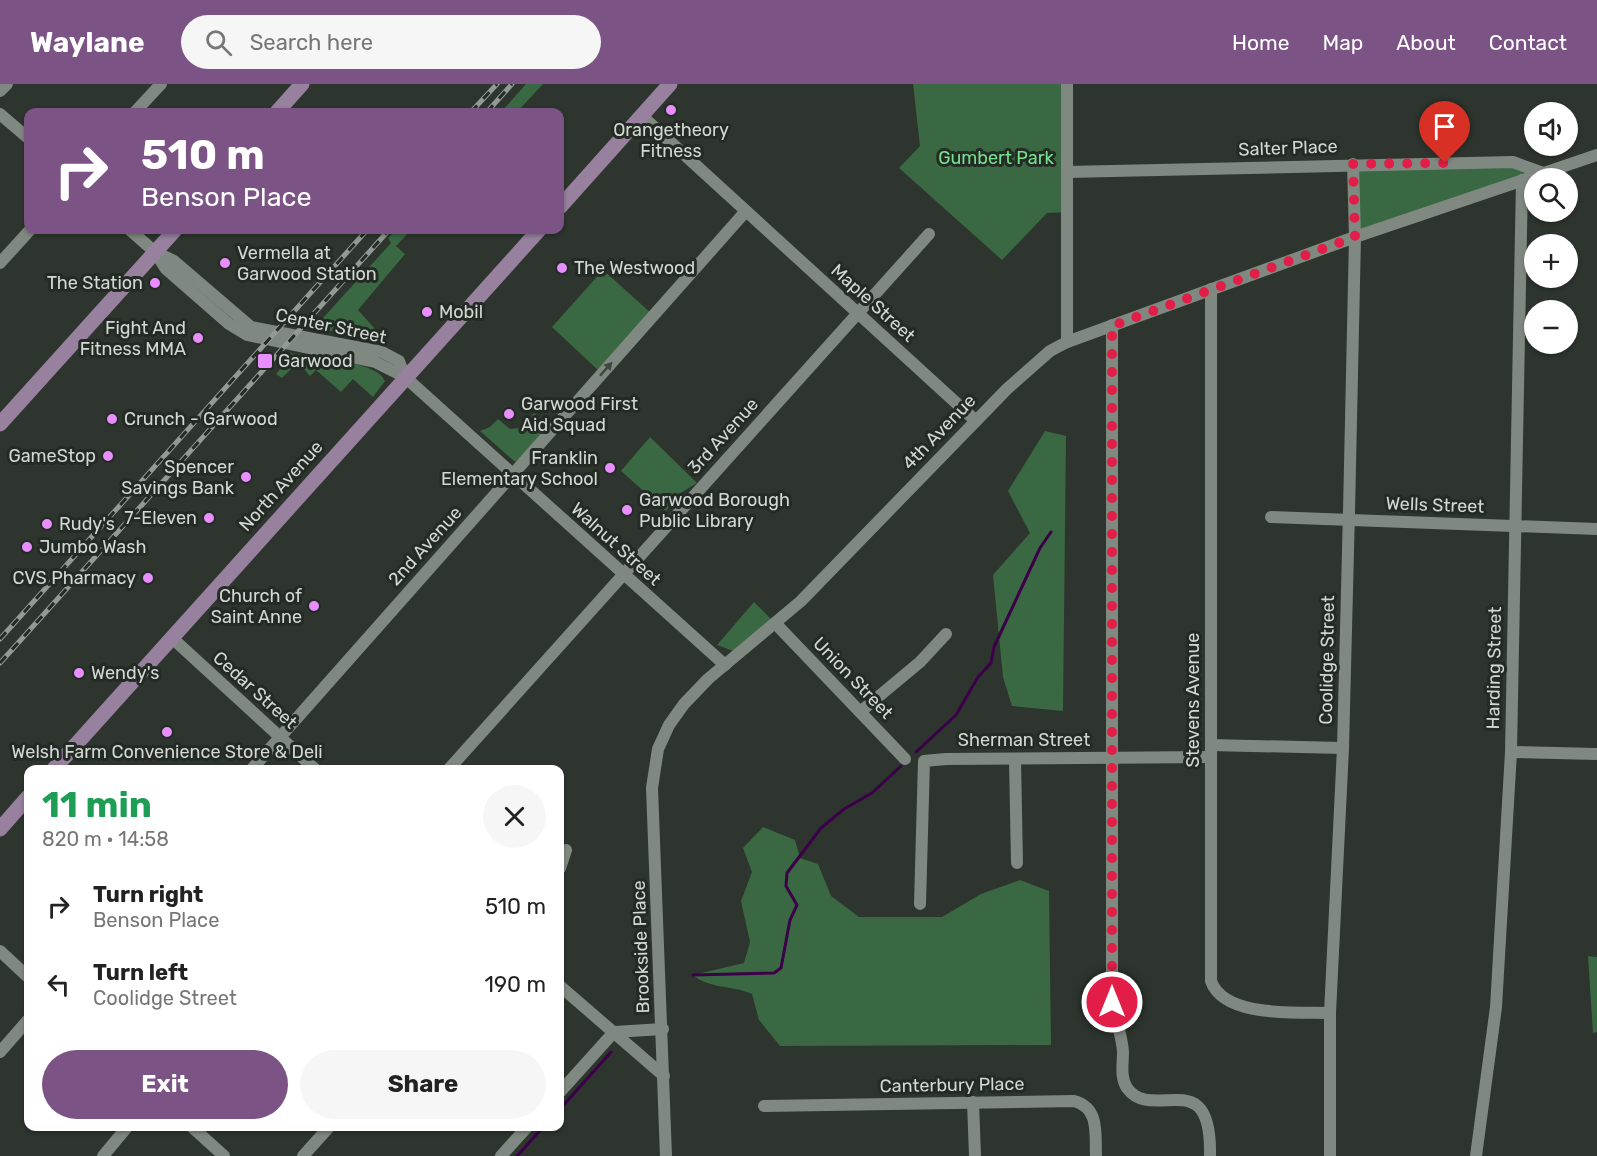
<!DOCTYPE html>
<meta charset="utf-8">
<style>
body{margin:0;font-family:Rubik,sans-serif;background:#f6f6f6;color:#222;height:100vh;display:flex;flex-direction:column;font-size:22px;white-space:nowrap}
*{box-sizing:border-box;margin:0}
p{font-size:20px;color:#767676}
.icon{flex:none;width:33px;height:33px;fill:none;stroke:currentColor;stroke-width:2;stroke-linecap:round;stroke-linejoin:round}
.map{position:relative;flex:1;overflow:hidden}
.side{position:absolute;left:24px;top:681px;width:540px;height:366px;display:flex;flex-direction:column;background:#fff;border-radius:12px;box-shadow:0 2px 4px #0004}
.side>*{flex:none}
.banner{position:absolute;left:24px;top:24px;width:540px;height:126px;border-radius:12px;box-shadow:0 2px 4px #0004;background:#7b5385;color:#fff;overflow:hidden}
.controls{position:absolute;left:1524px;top:18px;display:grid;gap:12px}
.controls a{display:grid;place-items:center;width:54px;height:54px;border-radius:50%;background:#fff;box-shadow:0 2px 4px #0004;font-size:30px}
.pin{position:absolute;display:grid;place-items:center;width:51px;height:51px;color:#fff;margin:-62px -26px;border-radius:50% 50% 50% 0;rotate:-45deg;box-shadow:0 0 6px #0007}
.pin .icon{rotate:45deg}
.me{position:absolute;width:66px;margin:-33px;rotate:0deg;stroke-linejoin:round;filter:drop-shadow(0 0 4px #0008)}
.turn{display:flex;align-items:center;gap:21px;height:126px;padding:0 18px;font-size:27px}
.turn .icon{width:78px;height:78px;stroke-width:2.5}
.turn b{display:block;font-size:42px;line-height:51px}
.round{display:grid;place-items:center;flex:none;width:63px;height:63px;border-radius:32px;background:#f6f6f6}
.overview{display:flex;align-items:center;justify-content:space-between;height:102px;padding:0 18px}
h1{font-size:36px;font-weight:700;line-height:45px;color:#1e9e55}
.action{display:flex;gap:12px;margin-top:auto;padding:12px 18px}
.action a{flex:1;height:69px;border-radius:36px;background:#7b5385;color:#fff;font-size:24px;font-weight:700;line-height:69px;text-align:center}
.action a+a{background:#f6f6f6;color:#222}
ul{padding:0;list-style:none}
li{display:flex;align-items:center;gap:18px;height:78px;padding:0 18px}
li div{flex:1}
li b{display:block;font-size:22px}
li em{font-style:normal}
header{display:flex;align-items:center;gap:36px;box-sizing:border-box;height:84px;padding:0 30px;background:#7b5385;color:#fff}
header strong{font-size:28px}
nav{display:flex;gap:33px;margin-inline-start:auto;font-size:21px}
.search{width:420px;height:54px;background:#f6f6f6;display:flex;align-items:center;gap:15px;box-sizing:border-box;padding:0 21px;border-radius:33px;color:#767676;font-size:22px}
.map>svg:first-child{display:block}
.green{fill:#396842}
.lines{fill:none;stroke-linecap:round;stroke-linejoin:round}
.stream{stroke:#3b0048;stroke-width:3}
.minor{stroke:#808981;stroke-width:12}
.major{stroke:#97819e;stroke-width:15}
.rail-casing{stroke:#939994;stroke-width:5}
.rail{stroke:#232b24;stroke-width:3;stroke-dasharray:9;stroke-linecap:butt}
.oneway{fill:#3f4740}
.route{stroke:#e11d48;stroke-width:10;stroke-dasharray:0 18}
.poi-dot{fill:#e88eff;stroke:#232b24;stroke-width:2}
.labels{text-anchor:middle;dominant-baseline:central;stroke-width:6;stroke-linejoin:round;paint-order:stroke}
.poi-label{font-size:18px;fill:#d3d8d4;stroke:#232b24;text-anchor:start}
.street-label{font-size:18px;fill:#d3d8d4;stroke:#232b24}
.park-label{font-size:18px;fill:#77e28e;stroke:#232b24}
</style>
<header>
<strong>Waylane</strong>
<div class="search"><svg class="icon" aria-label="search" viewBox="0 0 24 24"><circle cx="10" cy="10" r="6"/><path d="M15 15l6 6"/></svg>Search here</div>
<nav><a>Home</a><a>Map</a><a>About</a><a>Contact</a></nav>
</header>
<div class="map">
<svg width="1597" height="1072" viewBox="0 0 1597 1072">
<rect width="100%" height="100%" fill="#2d352e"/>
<g class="green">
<path d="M 526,0 L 543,0 L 517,28 L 501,28 Z"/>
<path d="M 913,0 L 1069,0 L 1070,128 L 1047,129 L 1002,176 L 899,84 L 920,62 Z"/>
<path d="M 1513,78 L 1543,89 L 1355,153 L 1353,80 Z"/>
<path d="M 396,146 L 411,146 L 396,162 L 405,170 L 358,226 L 386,257 L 314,244 L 391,159 L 388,154 Z"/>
<path d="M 603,186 L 651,229 L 599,287 L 552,243 Z"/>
<path d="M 290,269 C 311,273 378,277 385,297 L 373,313 L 353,295 L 341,308 L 316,286 L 310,292 L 303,284 L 291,285 L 282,294 L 276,290 L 281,284 L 279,281 Z"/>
<path d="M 534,329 L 550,344 L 519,378 L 514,377 L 480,347 L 490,343 L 498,335 L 510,345 L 521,344 Z"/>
<path d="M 1045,347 L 1066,352 L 1063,627 L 1012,622 L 1003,593 L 993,491 L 1030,449 L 1008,407 Z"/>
<path d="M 650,353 L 697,399 L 679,410 L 666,427 L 621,387 Z"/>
<path d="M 754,518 L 775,539 L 736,568 L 717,561 Z"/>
<path d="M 763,743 L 795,756 L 800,774 L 818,780 L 831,812 L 859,833 L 942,833 L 981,810 L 1020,796 L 1049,807 L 1051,961 L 780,962 L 759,936 L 752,910 C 732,901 709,905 693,891 L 744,879 L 750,858 L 741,817 L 752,788 L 743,764 Z"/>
<path d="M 1588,872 L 1597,873 L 1597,948 L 1593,949 Z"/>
</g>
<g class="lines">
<g class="stream">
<path d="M 916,668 L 956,631 L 978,593 L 991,579 L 994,563 L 1040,464 L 1051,448"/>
<path d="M 693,891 L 774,889 L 781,884 L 790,836 L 797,821 L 786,802 L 787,789 L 821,744 L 844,725 L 872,709 L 901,682"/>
<path d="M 560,1025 L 611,968"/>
<path d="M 517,1072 L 544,1042"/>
</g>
<g class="minor">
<path d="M 0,7 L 7,0"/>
<path d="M 135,28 L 161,0"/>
<path d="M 0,30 L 28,54"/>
<path d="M 642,32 L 976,337"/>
<path d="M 1067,88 L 1513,78 L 1543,89"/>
<path d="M 130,146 L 155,168 L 166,185 L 229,240 L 247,251 L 375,278 L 405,293 L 725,581"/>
<path d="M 157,169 L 174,177 L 251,243 L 382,268 L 399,277 L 405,293"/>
<path d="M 0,179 L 30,146"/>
<path d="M 1211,205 L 1211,897 C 1224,934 1297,928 1330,929"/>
<path d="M 1112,241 L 1112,918 C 1115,934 1122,951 1123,968 C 1123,980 1120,993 1127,1004 C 1153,1040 1212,977 1210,1072"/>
<path d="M 1067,258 L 1067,0"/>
<path d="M 1271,433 L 1597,445"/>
<path d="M 775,539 L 905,675"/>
<path d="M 171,553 L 316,686"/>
<path d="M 860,628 L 920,578 L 946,550"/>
<path d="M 1211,661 L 1343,664"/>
<path d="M 1511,668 L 1597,670"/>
<path d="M 1015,676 L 1017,779"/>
<path d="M 251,686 L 746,127"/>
<path d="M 448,686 L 929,150"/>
<path d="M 560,784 L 566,766"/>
<path d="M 920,820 L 924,677 L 946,675 L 1211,673"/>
<path d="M 0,867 L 28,893"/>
<path d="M 560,902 L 664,992"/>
<path d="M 0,968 L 28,936"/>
<path d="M 560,1008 L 614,948 L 663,945"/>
<path d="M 973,1018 L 975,1072"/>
<path d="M 764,1022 L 1074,1017 C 1100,1024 1095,1050 1096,1072"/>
<path d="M 191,1042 L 224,1072"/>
<path d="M 103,1072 L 128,1042"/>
<path d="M 303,1072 L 330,1042"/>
<path d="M 501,1072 L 528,1042"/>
<path d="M 666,1072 L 652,704 L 658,665 L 669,641 L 684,620 L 708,595 L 801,517 L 1007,305 L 1050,267 L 1067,258 L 1355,153 L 1597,71"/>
<path d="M 1330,1072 L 1330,929 L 1343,664 L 1349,427 L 1355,153 L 1353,80"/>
<path d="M 1476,1072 L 1496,923 L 1511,668 L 1522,96"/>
</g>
<g class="major">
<path d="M 277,28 L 302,0"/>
<path d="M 560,123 L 670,0"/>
<path d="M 0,340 L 175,146"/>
<path d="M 53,686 L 539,146"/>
<path d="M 0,745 L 28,713"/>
</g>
<g class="rail-casing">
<g id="rail">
<path d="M 471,28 L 497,0"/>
<path d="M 487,28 L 512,0"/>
<path d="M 0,555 L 367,146"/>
<path d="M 0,579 L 389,146"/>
</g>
</g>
<use href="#rail" class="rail"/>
</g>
<defs><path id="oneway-solid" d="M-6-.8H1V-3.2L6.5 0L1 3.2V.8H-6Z" transform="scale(1.5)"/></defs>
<use class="oneway" href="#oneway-solid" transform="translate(606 285) rotate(-48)"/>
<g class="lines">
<path class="route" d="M 1112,918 L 1112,242 L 1355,153 L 1353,80 L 1445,79"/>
</g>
<g class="poi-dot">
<circle cx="671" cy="26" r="6"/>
<circle cx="225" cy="179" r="6"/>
<circle cx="562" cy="184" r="6"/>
<circle cx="155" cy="199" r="6"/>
<circle cx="427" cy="228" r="6"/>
<circle cx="198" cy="254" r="6"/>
<rect x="257" y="269" width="16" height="16" rx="3"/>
<circle cx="509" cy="330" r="6"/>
<circle cx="112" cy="335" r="6"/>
<circle cx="108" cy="372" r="6"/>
<circle cx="610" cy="384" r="6"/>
<circle cx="246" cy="393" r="6"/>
<circle cx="627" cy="426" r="6"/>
<circle cx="209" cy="434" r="6"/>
<circle cx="47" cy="440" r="6"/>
<circle cx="27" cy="463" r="6"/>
<circle cx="148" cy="494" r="6"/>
<circle cx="314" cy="522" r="6"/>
<circle cx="79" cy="589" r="6"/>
<circle cx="167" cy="648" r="6"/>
</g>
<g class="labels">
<g class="poi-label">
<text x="671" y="46" text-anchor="middle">Orangetheory<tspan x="671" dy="21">Fitness</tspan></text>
<text x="237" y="169">Vermella at<tspan x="237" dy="21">Garwood Station</tspan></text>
<text x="574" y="184">The Westwood</text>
<text x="143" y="199" text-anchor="end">The Station</text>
<text x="439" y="228">Mobil</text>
<text x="186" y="244" text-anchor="end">Fight And<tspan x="186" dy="21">Fitness MMA</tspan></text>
<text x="278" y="277">Garwood</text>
<text x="521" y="320">Garwood First<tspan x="521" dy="21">Aid Squad</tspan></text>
<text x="124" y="335">Crunch - Garwood</text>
<text x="96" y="372" text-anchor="end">GameStop</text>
<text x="598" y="374" text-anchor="end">Franklin<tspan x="598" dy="21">Elementary School</tspan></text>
<text x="234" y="383" text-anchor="end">Spencer<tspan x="234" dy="21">Savings Bank</tspan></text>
<text x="639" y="416">Garwood Borough<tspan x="639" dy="21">Public Library</tspan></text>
<text x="197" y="434" text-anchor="end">7-Eleven</text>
<text x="59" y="440">Rudy's</text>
<text x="39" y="463">Jumbo Wash</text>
<text x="136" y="494" text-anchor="end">CVS Pharmacy</text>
<text x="302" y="512" text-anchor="end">Church of<tspan x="302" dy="21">Saint Anne</tspan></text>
<text x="91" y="589">Wendy's</text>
<text x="167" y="668" text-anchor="middle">Welsh Farm Convenience Store &amp; Deli</text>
</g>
<g class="street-label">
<text transform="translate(1288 64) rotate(-2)">Salter Place</text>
<text transform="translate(873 219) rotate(42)">Maple Street</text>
<text transform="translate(331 242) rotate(12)">Center Street</text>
<text transform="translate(939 348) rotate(-46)">4th Avenue</text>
<text transform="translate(723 352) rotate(-48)">3rd Avenue</text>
<text transform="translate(281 402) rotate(-48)">North Avenue</text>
<text transform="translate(1435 421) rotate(2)">Wells Street</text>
<text transform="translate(616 460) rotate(42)">Walnut Street</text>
<text transform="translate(425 462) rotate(-48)">2nd Avenue</text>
<text transform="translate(1327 576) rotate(-89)">Coolidge Street</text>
<text transform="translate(1494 584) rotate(-89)">Harding Street</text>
<text transform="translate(853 594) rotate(46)">Union Street</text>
<text transform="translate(255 606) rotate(42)">Cedar Street</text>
<text transform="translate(1193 616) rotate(-90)">Stevens Avenue</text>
<text x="1024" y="656">Sherman Street</text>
<text transform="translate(641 863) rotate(-92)">Brookside Place</text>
<text transform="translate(952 1001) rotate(-1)">Canterbury Place</text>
</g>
<g class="park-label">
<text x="996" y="74">Gumbert Park</text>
</g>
</g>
</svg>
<div class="controls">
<a><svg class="icon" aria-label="sound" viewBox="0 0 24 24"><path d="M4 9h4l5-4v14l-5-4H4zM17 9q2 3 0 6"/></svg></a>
<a><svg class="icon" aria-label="search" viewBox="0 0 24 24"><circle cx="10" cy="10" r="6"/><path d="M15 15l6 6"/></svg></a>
<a>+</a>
<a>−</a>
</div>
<div class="pin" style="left:1445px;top:79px;background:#d93025"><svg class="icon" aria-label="arrive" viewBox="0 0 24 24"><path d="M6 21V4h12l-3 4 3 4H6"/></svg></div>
<svg class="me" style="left:1112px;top:918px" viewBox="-20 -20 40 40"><circle r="17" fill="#e11d48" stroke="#fff" stroke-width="3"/><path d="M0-11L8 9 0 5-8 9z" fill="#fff"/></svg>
<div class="banner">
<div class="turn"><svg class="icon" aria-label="right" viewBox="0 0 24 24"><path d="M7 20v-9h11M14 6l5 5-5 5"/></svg><div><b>510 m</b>Benson Place</div></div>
</div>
<section class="side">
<div class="overview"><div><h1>11 min</h1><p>820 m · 14:58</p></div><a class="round"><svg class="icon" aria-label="close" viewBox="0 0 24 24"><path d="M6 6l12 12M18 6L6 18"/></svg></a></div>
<ul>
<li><svg class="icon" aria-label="right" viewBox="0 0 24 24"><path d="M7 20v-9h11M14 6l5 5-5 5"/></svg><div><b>Turn right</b><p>Benson Place</p></div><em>510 m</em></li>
<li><svg class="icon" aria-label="left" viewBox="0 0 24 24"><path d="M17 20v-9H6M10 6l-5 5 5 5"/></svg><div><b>Turn left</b><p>Coolidge Street</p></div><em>190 m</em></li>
</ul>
<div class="action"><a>Exit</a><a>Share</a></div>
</section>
</div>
